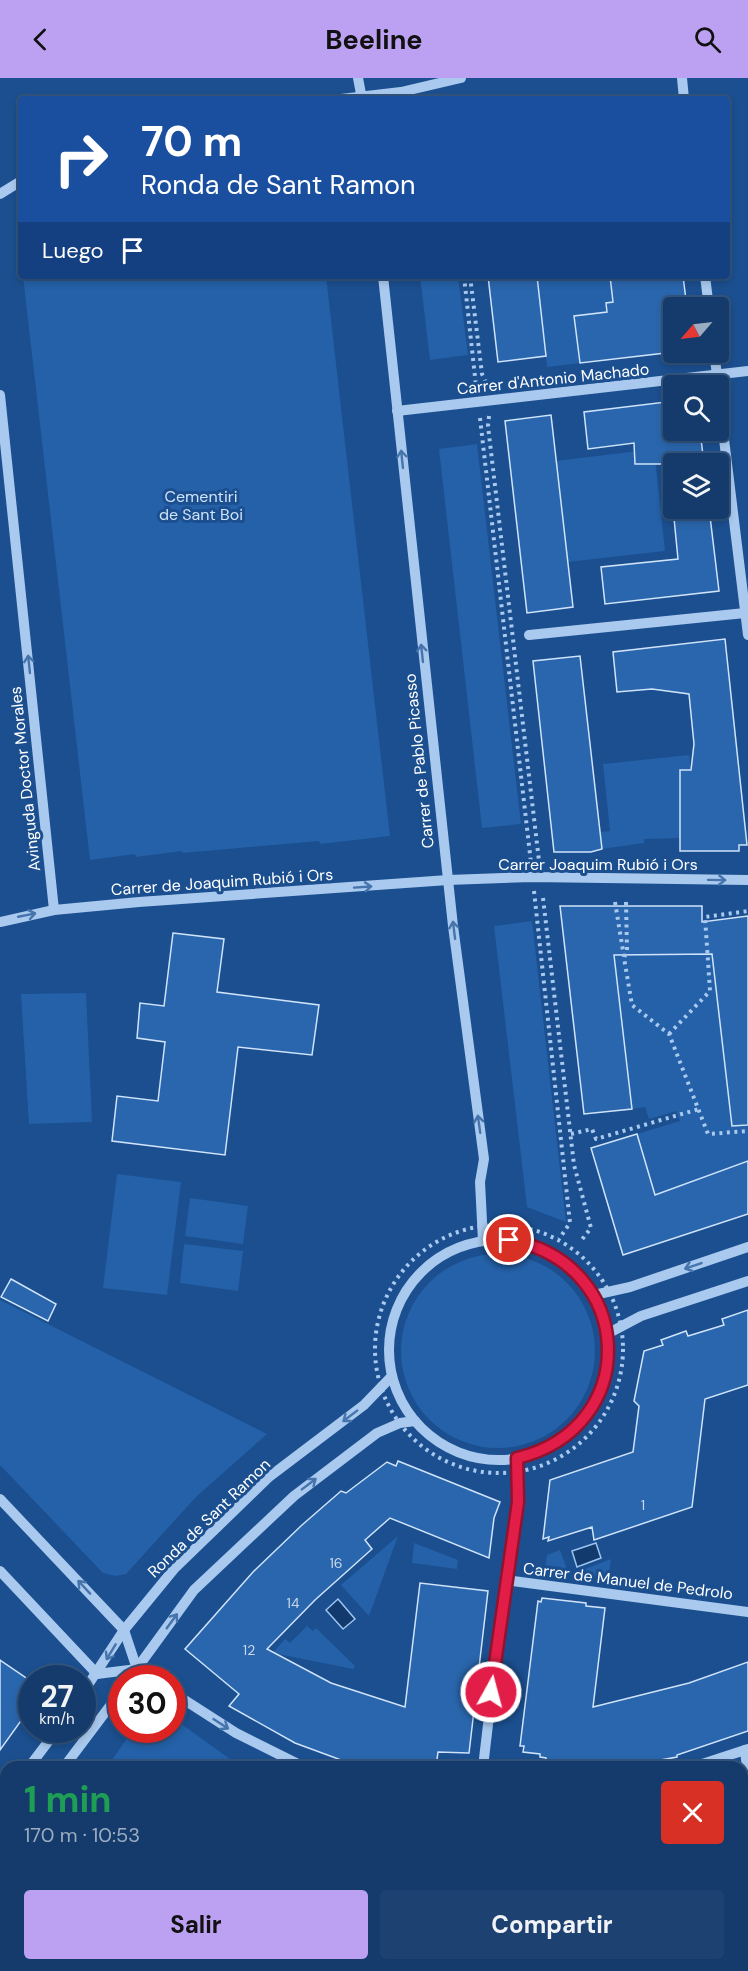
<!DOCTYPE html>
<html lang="es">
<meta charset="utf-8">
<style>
body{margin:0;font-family:"DM Sans",sans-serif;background:#1d4271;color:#f1f3f6;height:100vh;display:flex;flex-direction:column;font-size:22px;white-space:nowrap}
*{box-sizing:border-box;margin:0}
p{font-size:20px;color:#9dadc1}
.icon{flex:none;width:33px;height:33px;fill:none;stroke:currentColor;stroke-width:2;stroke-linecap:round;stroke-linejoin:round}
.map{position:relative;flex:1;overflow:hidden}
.side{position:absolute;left:0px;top:1683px;width:748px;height:210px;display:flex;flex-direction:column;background:#143b6b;border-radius:18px 18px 0 0;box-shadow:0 3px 9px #0003,0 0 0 2px #33557e}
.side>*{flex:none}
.guide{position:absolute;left:18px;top:18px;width:712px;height:183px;border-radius:6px;box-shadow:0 3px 9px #0003,0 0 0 2px #33557e;background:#1a4fa0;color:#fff;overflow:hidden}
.needle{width:39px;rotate:242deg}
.buttons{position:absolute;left:663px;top:219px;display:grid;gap:12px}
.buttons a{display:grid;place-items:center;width:66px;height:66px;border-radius:6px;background:#143b6b;box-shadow:0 3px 9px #0003,0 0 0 2px #33557e;font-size:30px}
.speed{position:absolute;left:18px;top:1587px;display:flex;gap:12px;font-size:30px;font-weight:700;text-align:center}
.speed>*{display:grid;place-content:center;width:78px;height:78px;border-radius:50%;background:#143b6b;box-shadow:0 3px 9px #0003,0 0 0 2px #33557e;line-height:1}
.speed small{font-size:15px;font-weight:400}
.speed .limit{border:9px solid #d22;background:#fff;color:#111}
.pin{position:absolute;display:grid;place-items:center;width:51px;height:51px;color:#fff;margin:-26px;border:3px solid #fff;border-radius:50%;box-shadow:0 2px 6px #0007}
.me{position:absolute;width:66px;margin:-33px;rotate:7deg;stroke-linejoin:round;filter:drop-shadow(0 0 4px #0008)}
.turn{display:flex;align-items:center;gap:21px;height:126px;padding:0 24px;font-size:27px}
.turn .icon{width:78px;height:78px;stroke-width:2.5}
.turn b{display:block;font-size:42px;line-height:51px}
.then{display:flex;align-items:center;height:57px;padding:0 24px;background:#0003;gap:12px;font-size:22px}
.round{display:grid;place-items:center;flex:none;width:63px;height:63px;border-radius:6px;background:#1d4271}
.head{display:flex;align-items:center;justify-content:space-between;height:102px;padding:0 24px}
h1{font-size:36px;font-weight:700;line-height:45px;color:#1e9e55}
.button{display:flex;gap:12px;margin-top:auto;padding:12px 24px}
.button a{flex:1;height:69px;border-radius:6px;background:#bca0f2;color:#111;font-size:24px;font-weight:700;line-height:69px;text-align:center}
.button a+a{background:#1d4271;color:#f1f3f6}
header{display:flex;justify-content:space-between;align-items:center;height:78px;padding:0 24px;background:#bca0f2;color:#111;font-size:27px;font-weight:700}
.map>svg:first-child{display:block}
.green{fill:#2461a8}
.water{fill:#123a6d;stroke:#9cc4f0;stroke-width:1.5}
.building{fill:#2a66ad;stroke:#cfe3fa;stroke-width:1.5}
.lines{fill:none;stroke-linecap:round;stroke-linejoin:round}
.path{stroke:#a9c9ee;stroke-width:4;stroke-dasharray:3 4.5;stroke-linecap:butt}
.minor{stroke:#a9c9ee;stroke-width:10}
.oneway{stroke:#4674ac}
.route-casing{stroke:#92132f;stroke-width:15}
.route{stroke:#e11d48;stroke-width:10}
.labels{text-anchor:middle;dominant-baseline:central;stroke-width:6;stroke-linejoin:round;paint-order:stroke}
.number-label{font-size:14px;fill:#cad9ea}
.street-label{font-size:16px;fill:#fff;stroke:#1b4f8f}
.park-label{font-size:16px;fill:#cfe3fa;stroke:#1b4f8f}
</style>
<header><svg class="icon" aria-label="back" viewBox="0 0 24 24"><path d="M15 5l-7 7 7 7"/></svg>Beeline<svg class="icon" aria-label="search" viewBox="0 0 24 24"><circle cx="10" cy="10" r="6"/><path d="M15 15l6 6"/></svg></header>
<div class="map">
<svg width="748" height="1893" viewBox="0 0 748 1893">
<rect width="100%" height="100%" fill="#1b4f8f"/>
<g class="green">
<path d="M 23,198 L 326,198 L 390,758 L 320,766 L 319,763 L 182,775 L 182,773 L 136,779 L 135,776 L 90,782 Z"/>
<path d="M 420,198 L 458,198 L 468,277 L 430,282 Z"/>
<path d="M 537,198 L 610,198 L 613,224 L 607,234 L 574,238 L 580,285 L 547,289 Z"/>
<path d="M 477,366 L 521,746 L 482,750 L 439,371 Z"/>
<path d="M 654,371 L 665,473 L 567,484 L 556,383 Z"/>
<path d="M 689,677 L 691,692 L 680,693 L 680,760 L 644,761 L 644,765 L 602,771 L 600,754 L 610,753 L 603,686 Z"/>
<path d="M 532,843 L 566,1144 L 527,1129 L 494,848 Z"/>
<path d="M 613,863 L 632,877 L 712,877 L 732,1048 L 748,1047 L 748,1083 L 655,1117 L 637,1056 L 680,1043 L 676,1033 L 649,1041 L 645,1029 L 632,1031 Z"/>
<path d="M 86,915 L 92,1044 L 29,1046 L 21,916 Z"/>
<path d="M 117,1096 L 181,1104 L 167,1217 L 103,1210 Z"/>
<path d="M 190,1120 L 248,1128 L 243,1166 L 185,1158 Z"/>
<path d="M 184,1166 L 243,1173 L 238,1213 L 180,1205 Z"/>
<circle cx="498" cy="1273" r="97"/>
<path d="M 0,1222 L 267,1356 L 196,1419 L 126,1496 L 115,1498 L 103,1495 L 0,1387 Z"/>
<path d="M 398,1458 L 369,1538 L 341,1507 Z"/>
<path d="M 414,1465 L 458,1482 L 457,1491 L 412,1485 Z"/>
<path d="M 560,1472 L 569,1497 L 611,1481 L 608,1502 L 545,1494 L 547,1477 Z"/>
<path d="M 307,1548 L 313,1553 L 316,1550 L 355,1588 L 353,1591 L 273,1575 L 285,1561 L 290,1565 Z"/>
<path d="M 173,1640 L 241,1689 L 107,1689 L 133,1652 L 172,1652 Z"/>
<path d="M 6,1835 L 6,1887 L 439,1887 L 438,1893 L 0,1893 L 0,1844 Z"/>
</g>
<g class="water">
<path d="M 596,1465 L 601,1480 L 577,1489 L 572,1473 Z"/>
<path d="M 338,1521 L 355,1541 L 343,1551 L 326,1532 Z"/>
</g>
<g class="building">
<path d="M 488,198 L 537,198 L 546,278 L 498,284 Z"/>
<path d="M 610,198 L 683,198 L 687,230 L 674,230 L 674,274 L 580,285 L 574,238 L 607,234 L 606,225 L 613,224 Z"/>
<path d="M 674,323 L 674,352 L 700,352 L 704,386 L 635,386 L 634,365 L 588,371 L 584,334 Z"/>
<path d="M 551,337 L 573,529 L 527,535 L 505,343 Z"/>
<path d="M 673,430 L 709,430 L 719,513 L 605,526 L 601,489 L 678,481 Z"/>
<path d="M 725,561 L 747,767 L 739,767 L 739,773 L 680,773 L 680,692 L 691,692 L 694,666 L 689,616 L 652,611 L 617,614 L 613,574 Z"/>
<path d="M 580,578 L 602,771 L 591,774 L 554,774 L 533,583 Z"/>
<path d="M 560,828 L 702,828 L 702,844 L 748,838 L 748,1047 L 732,1048 L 712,876 L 614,877 L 632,1031 L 584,1036 Z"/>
<path d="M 173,855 L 224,861 L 217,914 L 319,927 L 312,977 L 238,969 L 225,1077 L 112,1063 L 117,1018 L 158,1023 L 165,964 L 137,960 L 140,925 L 164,928 Z"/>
<path d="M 637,1056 L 655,1117 L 748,1083 L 748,1136 L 623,1177 L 591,1070 Z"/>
<path d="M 11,1201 L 56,1226 L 48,1243 L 1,1219 Z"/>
<path d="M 748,1232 L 748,1307 L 705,1321 L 692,1429 L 594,1462 L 592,1449 L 548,1463 L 549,1459 L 543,1461 L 550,1402 L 633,1374 L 639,1328 L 634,1323 L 644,1273 L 663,1267 L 661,1262 L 686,1253 L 688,1258 L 724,1247 L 722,1241 Z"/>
<path d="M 398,1383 L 500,1424 L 494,1440 L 489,1480 L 390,1440 L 365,1462 L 372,1471 L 315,1522 L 267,1571 L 331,1605 L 405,1629 L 420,1505 L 488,1513 L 469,1675 L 438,1674 L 436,1689 L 360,1689 L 295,1665 L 229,1628 L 239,1616 L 185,1571 L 253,1494 L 302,1447 L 341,1413 L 346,1415 L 387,1384 L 396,1388 Z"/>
<path d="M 542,1520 L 586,1525 L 586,1528 L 605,1530 L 593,1629 L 689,1605 L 748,1584 L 748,1653 L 677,1677 L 677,1679 L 621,1689 L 547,1689 L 546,1680 L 540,1679 L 540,1676 L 523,1674 L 524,1668 L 520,1668 L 538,1523 L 541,1524 Z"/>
<path d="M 0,1582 L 32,1604 L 32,1612 L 20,1628 L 28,1633 L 0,1672 Z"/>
</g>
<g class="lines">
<g class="path">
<path d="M 464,198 L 476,308"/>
<path d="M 470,198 L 482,296 L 487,307"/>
<path d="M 489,338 L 488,348 L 539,783"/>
<path d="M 480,340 L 531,785"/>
<path d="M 534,813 L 570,1145 L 559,1161"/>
<path d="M 543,820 L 574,1087 L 591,1150 L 580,1164"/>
<path d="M 615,824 L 624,879"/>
<path d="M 626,824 L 627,872 L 624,880 L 632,927 L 669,956 L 708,1056 L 748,1053"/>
<path d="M 669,956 L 710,913 L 705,839 L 748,833"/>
<path d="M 571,1056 L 592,1051 L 596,1061 L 699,1031"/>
<circle cx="499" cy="1271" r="124"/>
</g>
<g class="minor">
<path d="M 358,0 L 362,21"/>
<path d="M 682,0 L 684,21"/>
<path d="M 341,21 L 401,14 L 461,0"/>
<path d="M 0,116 L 21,103"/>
<path d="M 383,198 L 453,848 L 484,1081 L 480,1104 L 483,1163"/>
<path d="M 705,198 L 709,230"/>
<path d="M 714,274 L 718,304"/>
<path d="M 718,312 L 748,557"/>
<path d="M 0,317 L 54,832"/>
<path d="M 397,333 L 748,293"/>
<path d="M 529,557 L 745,535"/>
<path d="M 0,844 L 54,832 L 139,824 L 448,802 L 532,799 L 748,802"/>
<circle cx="499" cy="1272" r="110"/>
<path d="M 594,1217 L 630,1209 L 748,1169"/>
<path d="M 607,1256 L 641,1238 L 748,1203"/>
<path d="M 0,1421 L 124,1552 L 137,1591 L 152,1600"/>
<path d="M 0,1493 L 97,1596"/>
<path d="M 505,1502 L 748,1534"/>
<path d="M 97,1596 L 137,1591"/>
<path d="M 130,1600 L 194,1512 L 294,1418 L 377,1355 L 400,1345 L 415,1343"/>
<path d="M 172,1614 L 236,1655 L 304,1689"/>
<path d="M 82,1616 L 124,1552 L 174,1491 L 269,1399 L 364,1327 L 392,1298"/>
<path d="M 745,1672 L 748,1700"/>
<path d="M 29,1689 L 57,1652"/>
<path d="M 64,1689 L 122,1612"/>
<path d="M 483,1689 L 505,1502 L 517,1424 L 517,1380"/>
<path d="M 693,1689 L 748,1671"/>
<path d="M 0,1731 L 6,1722"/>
<path d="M 0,1778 L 6,1770"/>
<path d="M 742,1857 L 748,1857"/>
<path d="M 603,1887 L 603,1893"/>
<path d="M 684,1887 L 685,1893"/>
<path d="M 460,1893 L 509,1887"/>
</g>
</g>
<defs><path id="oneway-shaft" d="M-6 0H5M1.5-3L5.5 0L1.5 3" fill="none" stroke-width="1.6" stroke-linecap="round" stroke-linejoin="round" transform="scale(1.5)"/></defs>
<g class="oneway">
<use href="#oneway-shaft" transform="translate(402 381) rotate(-96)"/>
<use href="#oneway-shaft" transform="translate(422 575) rotate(-96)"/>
<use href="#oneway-shaft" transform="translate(29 586) rotate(-96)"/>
<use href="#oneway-shaft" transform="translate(717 802) rotate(1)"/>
<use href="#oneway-shaft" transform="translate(363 809) rotate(-4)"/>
<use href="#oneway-shaft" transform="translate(27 837) rotate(-11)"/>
<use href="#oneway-shaft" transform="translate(454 852) rotate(-97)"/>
<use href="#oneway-shaft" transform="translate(479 1046) rotate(-98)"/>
<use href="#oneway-shaft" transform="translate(693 1188) rotate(161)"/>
<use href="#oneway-shaft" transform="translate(350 1338) rotate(143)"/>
<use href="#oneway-shaft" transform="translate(309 1406) rotate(-37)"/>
<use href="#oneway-shaft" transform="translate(84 1509) rotate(-133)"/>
<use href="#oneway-shaft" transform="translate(172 1543) rotate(-54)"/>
<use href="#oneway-shaft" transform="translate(111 1574) rotate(121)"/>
<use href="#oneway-shaft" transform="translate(221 1646) rotate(33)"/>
</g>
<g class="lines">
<g class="route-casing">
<path id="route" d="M 491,1614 L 518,1424 L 517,1380 C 643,1350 636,1184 509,1162"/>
</g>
<use href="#route" class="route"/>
</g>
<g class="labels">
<g class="number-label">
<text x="643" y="1427">1</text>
<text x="336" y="1485">16</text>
<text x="293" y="1525">14</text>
<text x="249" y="1572">12</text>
</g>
<g class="street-label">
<text transform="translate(553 301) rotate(-6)">Carrer d'Antonio Machado</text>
<text transform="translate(419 683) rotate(-96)">Carrer de Pablo Picasso</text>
<text transform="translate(25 701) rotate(-96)">Avinguda Doctor Morales</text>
<text x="598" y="786">Carrer Joaquim Rubió i Ors</text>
<text transform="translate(222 804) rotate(-4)">Carrer de Joaquim Rubió i Ors</text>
<text transform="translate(209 1440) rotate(-44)">Ronda de Sant Ramon</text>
<text transform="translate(628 1503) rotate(7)">Carrer de Manuel de Pedrolo</text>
</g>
<g class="park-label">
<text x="201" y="418">Cementiri<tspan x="201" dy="18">de Sant Boi</tspan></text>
</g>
</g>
</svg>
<div class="buttons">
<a><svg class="needle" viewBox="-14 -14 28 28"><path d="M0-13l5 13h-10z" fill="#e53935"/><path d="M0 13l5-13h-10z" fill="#9dadc1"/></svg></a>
<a><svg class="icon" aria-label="search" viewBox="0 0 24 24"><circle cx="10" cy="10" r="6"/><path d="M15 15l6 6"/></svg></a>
<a><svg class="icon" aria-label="layers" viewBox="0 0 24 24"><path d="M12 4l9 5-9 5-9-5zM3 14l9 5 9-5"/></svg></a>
</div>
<div class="speed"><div>27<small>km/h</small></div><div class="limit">30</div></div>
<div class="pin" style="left:509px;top:1162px;background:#d93025"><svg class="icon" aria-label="arrive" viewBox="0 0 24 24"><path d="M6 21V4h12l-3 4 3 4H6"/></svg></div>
<svg class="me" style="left:491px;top:1614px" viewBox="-20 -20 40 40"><circle r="17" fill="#e11d48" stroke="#fff" stroke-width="3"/><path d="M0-11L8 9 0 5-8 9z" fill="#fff"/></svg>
<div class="guide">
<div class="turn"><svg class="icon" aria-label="right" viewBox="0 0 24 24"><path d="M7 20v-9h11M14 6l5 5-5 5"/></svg><div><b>70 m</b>Ronda de Sant Ramon</div></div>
<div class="then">Luego<svg class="icon" aria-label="arrive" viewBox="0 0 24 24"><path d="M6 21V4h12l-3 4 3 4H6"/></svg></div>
</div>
<section class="side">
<div class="head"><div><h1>1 min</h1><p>170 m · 10:53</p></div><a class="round" style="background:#d93025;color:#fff"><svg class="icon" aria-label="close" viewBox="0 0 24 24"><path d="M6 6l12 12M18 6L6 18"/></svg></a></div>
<div class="button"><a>Salir</a><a>Compartir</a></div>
</section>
</div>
